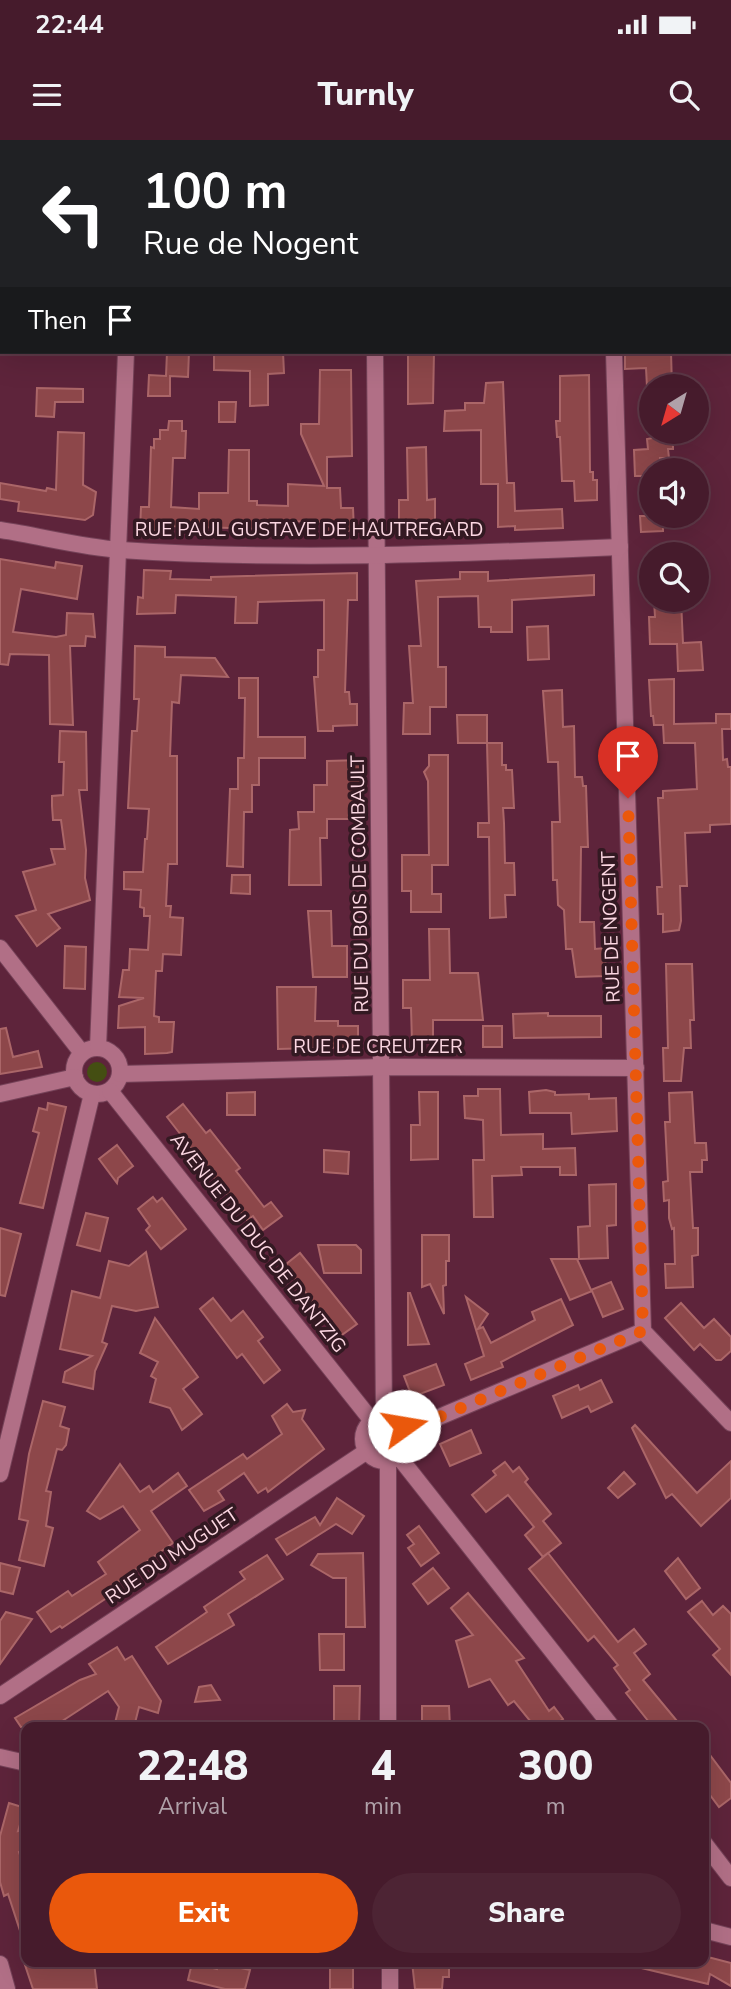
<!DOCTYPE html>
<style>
body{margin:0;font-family:"Nunito Sans",sans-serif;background:#4d2434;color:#f1f3f6;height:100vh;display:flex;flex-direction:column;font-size:26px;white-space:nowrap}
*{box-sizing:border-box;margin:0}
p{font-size:23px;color:#b0a1a9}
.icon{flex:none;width:38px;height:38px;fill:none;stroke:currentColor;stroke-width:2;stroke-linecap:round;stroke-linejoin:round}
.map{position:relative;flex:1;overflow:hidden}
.side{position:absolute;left:21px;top:1582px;width:688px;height:245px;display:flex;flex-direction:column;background:#461b2c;border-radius:14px;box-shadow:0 7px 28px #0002,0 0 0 2px #5e3948}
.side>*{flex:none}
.guide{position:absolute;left:0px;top:0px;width:732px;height:214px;box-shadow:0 7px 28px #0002,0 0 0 2px #5e3948;background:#202124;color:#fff;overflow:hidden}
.needle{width:46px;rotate:217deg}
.controls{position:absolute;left:639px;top:234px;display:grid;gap:14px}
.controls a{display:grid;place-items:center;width:70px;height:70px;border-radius:50%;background:#461b2c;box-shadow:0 7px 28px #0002,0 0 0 2px #5e3948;font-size:35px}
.pin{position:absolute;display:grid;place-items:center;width:60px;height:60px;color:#fff;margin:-72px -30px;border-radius:50% 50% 50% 0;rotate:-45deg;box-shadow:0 0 7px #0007}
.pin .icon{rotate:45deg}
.me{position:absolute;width:77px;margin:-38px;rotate:77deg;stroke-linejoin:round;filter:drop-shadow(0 0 5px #0008)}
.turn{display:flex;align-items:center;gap:24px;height:147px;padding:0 28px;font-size:32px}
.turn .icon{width:91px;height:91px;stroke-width:2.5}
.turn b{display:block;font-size:49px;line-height:60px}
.then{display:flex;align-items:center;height:66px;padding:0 28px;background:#0003;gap:14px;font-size:26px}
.eta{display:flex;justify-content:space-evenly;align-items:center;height:119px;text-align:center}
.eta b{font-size:42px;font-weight:800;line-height:49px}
.button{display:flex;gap:14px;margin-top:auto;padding:14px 28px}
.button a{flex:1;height:80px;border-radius:42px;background:#ea580c;color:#fff;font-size:28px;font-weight:800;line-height:80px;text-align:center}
.button a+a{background:#4d2434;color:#f1f3f6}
.status{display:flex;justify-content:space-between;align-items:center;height:49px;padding:0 35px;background:#461b2c;direction:ltr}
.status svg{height:19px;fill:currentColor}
header{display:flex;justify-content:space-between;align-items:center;height:91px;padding:0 28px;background:#461b2c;font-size:32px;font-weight:800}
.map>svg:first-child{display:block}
.green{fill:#444e12}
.building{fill:#8d474a;stroke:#ab6668;stroke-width:2}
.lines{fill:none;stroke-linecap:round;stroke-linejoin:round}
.minor-casing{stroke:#754258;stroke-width:18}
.minor{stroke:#b16f86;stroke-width:16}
.route{stroke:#ea580c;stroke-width:12;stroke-dasharray:0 21.6}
.labels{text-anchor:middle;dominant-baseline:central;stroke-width:7;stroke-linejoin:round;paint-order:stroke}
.street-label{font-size:19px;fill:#fcd7e2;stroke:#331922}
</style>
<div class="status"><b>22:44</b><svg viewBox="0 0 49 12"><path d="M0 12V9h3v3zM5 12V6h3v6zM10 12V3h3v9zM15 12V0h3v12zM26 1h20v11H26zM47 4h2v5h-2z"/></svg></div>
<header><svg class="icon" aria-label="menu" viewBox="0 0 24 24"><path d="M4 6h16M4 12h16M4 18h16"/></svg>Turnly<svg class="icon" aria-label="search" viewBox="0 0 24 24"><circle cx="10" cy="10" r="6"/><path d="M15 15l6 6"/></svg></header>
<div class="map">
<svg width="731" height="1849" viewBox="0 0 731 1849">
<rect width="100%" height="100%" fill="#5e243b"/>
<g class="green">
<circle cx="97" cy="932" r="10"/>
<circle cx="386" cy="1299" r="13"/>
</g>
<g class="building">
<path d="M 167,212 L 189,212 L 188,237 L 170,236 L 170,256 L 148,256 L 149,235 L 166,236 Z"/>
<path d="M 214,212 L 283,212 L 284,233 L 268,234 L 268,265 L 250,266 L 250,231 L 214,230 Z"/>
<path d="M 408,212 L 434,212 L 433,263 L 408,264 Z"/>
<path d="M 646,212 L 671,212 L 672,247 L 647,247 L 646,228 L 625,229 L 625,213 Z"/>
<path d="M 320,230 L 351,230 L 352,316 L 327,317 L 327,348 L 340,348 L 341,368 L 353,368 L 354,390 L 327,393 L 328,382 L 282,381 L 282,385 L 264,385 L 264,389 L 164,386 L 164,391 L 140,390 L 141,367 L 149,367 L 151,307 L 154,308 L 154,299 L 160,299 L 160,290 L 168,290 L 169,281 L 182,281 L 182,291 L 186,291 L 185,318 L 173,318 L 171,367 L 199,369 L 199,353 L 228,353 L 229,310 L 249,310 L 249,361 L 257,361 L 257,365 L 288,366 L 288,344 L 324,346 L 301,294 L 301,284 L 319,284 Z"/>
<path d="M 589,235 L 590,332 L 593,332 L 593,340 L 597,340 L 597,360 L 575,361 L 574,341 L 562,341 L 560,297 L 557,297 L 556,281 L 560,281 L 560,236 Z"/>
<path d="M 503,242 L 507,343 L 514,343 L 515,371 L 562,369 L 563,388 L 515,390 L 515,386 L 498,387 L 498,344 L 481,344 L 481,290 L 444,291 L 445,271 L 465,270 L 465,263 L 484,263 L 486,243 Z"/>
<path d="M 37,248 L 83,249 L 83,262 L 55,262 L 54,277 L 36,276 Z"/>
<path d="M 219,262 L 236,262 L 235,282 L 219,282 Z"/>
<path d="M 58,292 L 84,293 L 83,345 L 96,352 L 93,375 L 85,380 L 18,371 L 19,362 L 0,359 L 0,343 L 46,351 L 47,348 L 56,350 Z"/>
<path d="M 653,292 L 673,292 L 673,309 L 668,309 L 669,318 L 660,318 L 661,331 L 651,331 L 651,336 L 635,336 L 634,310 L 648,309 L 647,299 L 653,298 Z"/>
<path d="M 426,307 L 427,360 L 435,359 L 435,385 L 399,385 L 399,360 L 408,360 L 407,308 Z"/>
<path d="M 640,376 L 663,376 L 663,391 L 641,392 Z"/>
<path d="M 0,419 L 55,428 L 56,422 L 82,426 L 77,459 L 21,449 L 13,492 L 56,497 L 66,495 L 67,473 L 93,474 L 95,497 L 86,496 L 85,506 L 70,506 L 73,585 L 50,584 L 49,515 L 10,514 L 8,525 L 0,524 Z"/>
<path d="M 144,430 L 171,431 L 170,439 L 211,440 L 211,437 L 357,433 L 357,460 L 348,460 L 345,552 L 349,552 L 350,564 L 357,564 L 357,585 L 333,586 L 333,591 L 318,591 L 314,537 L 318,537 L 318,510 L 324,510 L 324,460 L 258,462 L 257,483 L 235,483 L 236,457 L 176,455 L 175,473 L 137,474 L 138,457 L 143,458 Z"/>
<path d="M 460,432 L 488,432 L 488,441 L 594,435 L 594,455 L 512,460 L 512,492 L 491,492 L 491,487 L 479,487 L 478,456 L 438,457 L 438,527 L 446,527 L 446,567 L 430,567 L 430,594 L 403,594 L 404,563 L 413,563 L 409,506 L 421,506 L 416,441 L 460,439 Z"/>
<path d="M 654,460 L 681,460 L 683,503 L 701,502 L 703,530 L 678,531 L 677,504 L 650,504 L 649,477 L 655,477 Z"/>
<path d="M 548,486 L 549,519 L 528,520 L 527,487 Z"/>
<path d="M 135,506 L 165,507 L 165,517 L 215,518 L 228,537 L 181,535 L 179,563 L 172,562 L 170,616 L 177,616 L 177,724 L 168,724 L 166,766 L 171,766 L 170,777 L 183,778 L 181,815 L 163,814 L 162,831 L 156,831 L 154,876 L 159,877 L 159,882 L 174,882 L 172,912 L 167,913 L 145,914 L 145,887 L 118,888 L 119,866 L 144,858 L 119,857 L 123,830 L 129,830 L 130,809 L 148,810 L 150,776 L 144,776 L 144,768 L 140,767 L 141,750 L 124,749 L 124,732 L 143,732 L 145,699 L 147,699 L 149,669 L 128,668 L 132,591 L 137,591 L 139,559 L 134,559 Z"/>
<path d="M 239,538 L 258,538 L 258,597 L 305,597 L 305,618 L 259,618 L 259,645 L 252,645 L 252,672 L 244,672 L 243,727 L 227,726 L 230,649 L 238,649 L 238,618 L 244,618 L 245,558 L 239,558 Z"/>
<path d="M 674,539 L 674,584 L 716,583 L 716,574 L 731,574 L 731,589 L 722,589 L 723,620 L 727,619 L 728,627 L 731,627 L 731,684 L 710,685 L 710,692 L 685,693 L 687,746 L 680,746 L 681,781 L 679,790 L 663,792 L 663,774 L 658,774 L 657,747 L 662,747 L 658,658 L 663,658 L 663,651 L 697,649 L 695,603 L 664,603 L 663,585 L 654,585 L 653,576 L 651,576 L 649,540 Z"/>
<path d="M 562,550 L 563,587 L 574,586 L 575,637 L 582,637 L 583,646 L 586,646 L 588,707 L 581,707 L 580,782 L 594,782 L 595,809 L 605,808 L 606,836 L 576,837 L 572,809 L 566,809 L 564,770 L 558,765 L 557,740 L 553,740 L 552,682 L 560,682 L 558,622 L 548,622 L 543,551 Z"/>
<path d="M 457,575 L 487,575 L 487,603 L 458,603 Z"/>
<path d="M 60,591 L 86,592 L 87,650 L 79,650 L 86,710 L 85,738 L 90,760 L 48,774 L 60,788 L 37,806 L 16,776 L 36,770 L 23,732 L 55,724 L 51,709 L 65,709 L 61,680 L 53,680 L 52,666 L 52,656 L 63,655 L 64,622 L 59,622 Z"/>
<path d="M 487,603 L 502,603 L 502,625 L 506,625 L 506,630 L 512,630 L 514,668 L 503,668 L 504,683 L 505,723 L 514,723 L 515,755 L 505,755 L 506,777 L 490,778 L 489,697 L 478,697 L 478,683 L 489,683 Z"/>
<path d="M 429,615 L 448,615 L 448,725 L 432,725 L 432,754 L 441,754 L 441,772 L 411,772 L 411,751 L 402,751 L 402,715 L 429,715 L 428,641 L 424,632 L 429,626 Z"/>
<path d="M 361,620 L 362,671 L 357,671 L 357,679 L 327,679 L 327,698 L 320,698 L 321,745 L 289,745 L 290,690 L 299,689 L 298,672 L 314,672 L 314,645 L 327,645 L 327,621 Z"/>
<path d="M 232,735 L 250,735 L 250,754 L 231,753 Z"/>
<path d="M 308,771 L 331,771 L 332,806 L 347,806 L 347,837 L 313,837 Z"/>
<path d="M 429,789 L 449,789 L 450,833 L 478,833 L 483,880 L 433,880 L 433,903 L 412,903 L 411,868 L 403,868 L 403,840 L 430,840 Z"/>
<path d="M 65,806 L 86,807 L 85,849 L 64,848 Z"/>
<path d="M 666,824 L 692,824 L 694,880 L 690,880 L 691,908 L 684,908 L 681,941 L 664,941 L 663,908 L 668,908 Z"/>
<path d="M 277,847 L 316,847 L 315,881 L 338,881 L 338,886 L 358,886 L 358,907 L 278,909 Z"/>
<path d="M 548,873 L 548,876 L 601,876 L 601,897 L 514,898 L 513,874 Z"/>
<rect x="483" y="886" width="19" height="21"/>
<path d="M 6,888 L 13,917 L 38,911 L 42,927 L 0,934 L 0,889 Z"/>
<path d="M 478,949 L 500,949 L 501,995 L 543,994 L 543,1009 L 575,1008 L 576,1035 L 560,1035 L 560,1027 L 521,1027 L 522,1035 L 492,1036 L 493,1077 L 474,1077 L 473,1020 L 484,1020 L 483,980 L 465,978 L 464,956 L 478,956 Z"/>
<path d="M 546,950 L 555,952 L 555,955 L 589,954 L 589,959 L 616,958 L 617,991 L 572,994 L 571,973 L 530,973 L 529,952 Z"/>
<path d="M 255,952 L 255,975 L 227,975 L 227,953 Z"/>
<path d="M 419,952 L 438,952 L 438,1019 L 411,1020 L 411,985 L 420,985 Z"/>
<path d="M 692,952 L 695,1003 L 706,1003 L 707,1020 L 702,1020 L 702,1032 L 690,1032 L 693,1088 L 698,1088 L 698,1115 L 692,1116 L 693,1147 L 666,1148 L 665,1124 L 675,1124 L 674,1088 L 672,1089 L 669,1078 L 669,1060 L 664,1061 L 663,1042 L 668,1041 L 665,982 L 670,982 L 669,953 Z"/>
<path d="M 48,963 L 66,967 L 43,1068 L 20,1063 L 39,993 L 33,991 L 39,968 L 47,970 Z"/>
<path d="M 183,964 L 206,993 L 210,990 L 240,1028 L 236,1031 L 264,1067 L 271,1062 L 282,1076 L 263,1090 L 253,1076 L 247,1080 L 167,977 Z"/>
<path d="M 117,1005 L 133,1026 L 118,1038 L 117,1043 L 99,1019 Z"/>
<path d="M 324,1010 L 349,1012 L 348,1034 L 324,1032 Z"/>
<path d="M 616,1044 L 616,1085 L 607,1086 L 608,1118 L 579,1119 L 578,1087 L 590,1086 L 589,1045 Z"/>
<path d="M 153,1057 L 157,1062 L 162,1058 L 186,1089 L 161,1109 L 146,1090 L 150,1086 L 138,1069 Z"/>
<path d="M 86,1073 L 108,1078 L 100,1111 L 77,1105 Z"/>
<path d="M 0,1088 L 21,1094 L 5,1156 L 0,1155 Z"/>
<path d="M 422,1095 L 449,1095 L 449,1121 L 446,1121 L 446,1145 L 443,1146 L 444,1174 L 430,1144 L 422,1147 Z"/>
<path d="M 318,1105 L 356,1105 L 361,1110 L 361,1133 L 324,1133 Z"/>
<path d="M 146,1112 L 158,1167 L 136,1171 L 112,1166 L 102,1202 L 107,1204 L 95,1231 L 93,1249 L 63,1242 L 65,1232 L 92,1216 L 60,1209 L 72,1151 L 100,1158 L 109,1121 L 129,1126 Z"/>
<path d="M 300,1113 L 357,1184 L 339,1197 L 285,1125 Z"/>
<path d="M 551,1119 L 577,1119 L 591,1150 L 611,1142 L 623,1169 L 603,1177 L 592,1151 L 570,1160 Z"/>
<path d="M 408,1153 L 410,1153 L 429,1204 L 408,1205 Z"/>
<path d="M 466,1157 L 488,1174 L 478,1189 L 483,1187 L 491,1203 L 535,1180 L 532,1172 L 561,1159 L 573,1185 L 501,1222 L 503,1227 L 471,1240 L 465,1224 L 484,1216 Z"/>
<path d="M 213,1158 L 231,1181 L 243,1171 L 263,1197 L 258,1201 L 280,1230 L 264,1243 L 242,1214 L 237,1218 L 200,1169 Z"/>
<path d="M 681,1163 L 704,1188 L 714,1179 L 731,1197 L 731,1211 L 721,1220 L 716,1220 L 700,1204 L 694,1210 L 665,1178 Z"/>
<path d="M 155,1178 L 198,1237 L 183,1249 L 202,1274 L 182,1290 L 170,1268 L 150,1262 L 156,1239 L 151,1236 L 158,1222 L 140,1213 Z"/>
<path d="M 436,1224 L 444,1245 L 412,1257 L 404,1236 Z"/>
<path d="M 601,1240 L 612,1262 L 591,1272 L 588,1266 L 562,1278 L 553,1256 L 578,1245 L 580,1250 Z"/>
<path d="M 43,1261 L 65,1267 L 60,1286 L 69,1289 L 66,1305 L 62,1310 L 57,1309 L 46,1351 L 51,1352 L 46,1386 L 53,1388 L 44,1426 L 19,1420 L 28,1381 L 19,1379 L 29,1314 Z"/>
<path d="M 287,1264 L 293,1272 L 305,1270 L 302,1279 L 324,1309 L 268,1352 L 266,1348 L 258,1353 L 244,1333 L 218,1351 L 224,1360 L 204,1371 L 189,1350 L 243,1314 L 247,1319 L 282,1294 L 272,1276 Z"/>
<path d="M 635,1285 L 697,1353 L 731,1321 L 731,1358 L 701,1386 L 672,1354 L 666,1358 L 632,1288 Z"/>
<path d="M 471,1290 L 481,1313 L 450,1326 L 440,1304 Z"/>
<path d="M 505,1322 L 513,1332 L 519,1327 L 528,1339 L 525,1342 L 551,1374 L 543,1381 L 561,1403 L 543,1417 L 525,1395 L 534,1387 L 508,1355 L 486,1372 L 472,1355 L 496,1335 L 493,1331 Z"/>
<path d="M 120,1324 L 140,1352 L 149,1346 L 153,1352 L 178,1333 L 187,1346 L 151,1371 L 173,1403 L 107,1450 L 111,1455 L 62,1488 L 60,1486 L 51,1492 L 37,1472 L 68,1451 L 72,1456 L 106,1434 L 98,1422 L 140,1390 L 123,1366 L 100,1379 L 87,1371 Z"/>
<path d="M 624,1332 L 635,1344 L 618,1358 L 608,1348 Z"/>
<path d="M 337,1358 L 364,1376 L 352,1394 L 336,1384 L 287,1415 L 276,1399 L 315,1377 L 320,1385 Z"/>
<path d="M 419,1386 L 439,1413 L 421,1426 L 408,1408 L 414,1404 L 407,1395 Z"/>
<path d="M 363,1413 L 365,1487 L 346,1487 L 346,1438 L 333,1438 L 311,1425 L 318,1414 Z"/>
<path d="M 548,1413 L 618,1502 L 634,1489 L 646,1504 L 634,1513 L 650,1534 L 643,1540 L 682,1587 L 653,1587 L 626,1553 L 630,1550 L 614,1528 L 618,1525 L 594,1496 L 588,1501 L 529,1429 Z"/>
<path d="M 267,1415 L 283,1439 L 228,1474 L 234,1485 L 168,1524 L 156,1507 L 207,1472 L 204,1467 L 245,1439 L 240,1432 Z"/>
<path d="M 678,1418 L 700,1448 L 686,1459 L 665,1431 Z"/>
<path d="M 0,1423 L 20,1428 L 13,1454 L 0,1451 Z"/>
<path d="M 433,1428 L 449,1448 L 428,1464 L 413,1444 Z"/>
<path d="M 468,1453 L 524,1518 L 516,1521 L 549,1571 L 554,1567 L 563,1579 L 552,1587 L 535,1587 L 514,1561 L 508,1565 L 490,1539 L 469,1547 L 456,1501 L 473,1495 L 451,1468 Z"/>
<path d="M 702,1461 L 713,1475 L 723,1466 L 731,1474 L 731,1535 L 713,1515 L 720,1509 L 688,1472 Z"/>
<path d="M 6,1472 L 32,1479 L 0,1524 L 0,1481 Z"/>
<path d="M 319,1494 L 344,1494 L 344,1530 L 320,1530 Z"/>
<path d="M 117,1507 L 125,1520 L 132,1516 L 161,1561 L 158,1573 L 139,1567 L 134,1587 L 114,1587 L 119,1567 L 108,1551 L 53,1587 L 21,1587 L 15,1578 L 80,1540 L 96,1534 L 89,1524 Z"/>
<path d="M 211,1545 L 220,1560 L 195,1562 L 199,1547 Z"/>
<path d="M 334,1546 L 360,1546 L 359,1587 L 334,1587 Z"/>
<path d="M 422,1566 L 449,1566 L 450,1587 L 422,1587 Z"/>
<path d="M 704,1607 L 731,1643 L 731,1658 L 719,1667 L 704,1647 Z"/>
<path d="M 9,1663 L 25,1668 L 18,1691 L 26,1689 L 26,1708 L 19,1712 L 26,1734 L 26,1799 L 23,1800 L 8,1754 L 4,1756 L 0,1742 L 0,1696 Z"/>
<path d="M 704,1816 L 731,1823 L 731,1846 L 710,1834 L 708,1844 L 637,1827 L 638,1822 L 704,1822 Z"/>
<path d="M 24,1822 L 94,1822 L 97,1849 L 33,1849 Z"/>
<rect x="330" y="1822" width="23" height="27"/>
<path d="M 412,1822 L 449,1822 L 449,1837 L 443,1837 L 442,1849 L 415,1849 Z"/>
<path d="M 192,1823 L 217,1829 L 218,1823 L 250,1830 L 245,1849 L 225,1849 L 188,1840 Z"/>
</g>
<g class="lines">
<g class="minor-casing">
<g id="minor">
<path d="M 373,0 L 373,2"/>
<path d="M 607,0 L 607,2"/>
<path d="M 133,2 L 133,0"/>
<path d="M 375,212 L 384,1277"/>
<path d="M 614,212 L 643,1191 L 731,1283"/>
<path d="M 0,390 C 40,396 81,407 121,410 C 286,421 454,414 620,407"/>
<path d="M 0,808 L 82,913"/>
<circle cx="97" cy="931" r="23"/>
<path d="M 98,908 L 126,212"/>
<path d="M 120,934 L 383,927 L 636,928"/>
<path d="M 110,951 L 372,1281"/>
<path d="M 0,954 L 75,937"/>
<circle cx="385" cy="1299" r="22"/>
<path d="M 406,1291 L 643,1191"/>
<path d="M 399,1317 L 612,1587"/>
<path d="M 388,1321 L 388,1587"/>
<path d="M 0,1334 L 92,954"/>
<path d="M 0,1556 L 367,1311"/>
<path d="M 0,1617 L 26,1623"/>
<path d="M 704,1703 L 731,1738"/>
<path d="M 704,1790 L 731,1797"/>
<path d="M 390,1822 L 390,1849"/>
<path d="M 0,1824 L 7,1849"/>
</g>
</g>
<use href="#minor" class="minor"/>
</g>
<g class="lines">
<path class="route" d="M 404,1286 L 406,1291 L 643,1191 L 628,658"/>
</g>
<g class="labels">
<g class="street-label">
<text x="309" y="390">RUE PAUL GUSTAVE DE HAUTREGARD</text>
<text transform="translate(360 744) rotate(-91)">RUE DU BOIS DE COMBAULT</text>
<text transform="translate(611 787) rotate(-92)">RUE DE NOGENT</text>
<text x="378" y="907">RUE DE CREUTZER</text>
<text transform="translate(258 1103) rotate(52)">AVENUE DU DUC DE DANTZIG</text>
<text transform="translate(172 1416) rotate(-34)">RUE DU MUGUET</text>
</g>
</g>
</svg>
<div class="controls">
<a><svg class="needle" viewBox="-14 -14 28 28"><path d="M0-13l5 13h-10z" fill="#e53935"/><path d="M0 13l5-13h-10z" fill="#b0a1a9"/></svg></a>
<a><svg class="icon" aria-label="sound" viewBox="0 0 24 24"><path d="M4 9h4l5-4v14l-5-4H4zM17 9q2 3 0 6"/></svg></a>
<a><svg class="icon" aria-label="search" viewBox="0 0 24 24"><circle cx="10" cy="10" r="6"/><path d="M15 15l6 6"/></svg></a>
</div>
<div class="pin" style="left:628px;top:658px;background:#d93025"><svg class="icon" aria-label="arrive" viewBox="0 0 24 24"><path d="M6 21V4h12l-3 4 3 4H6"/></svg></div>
<svg class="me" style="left:404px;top:1286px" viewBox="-20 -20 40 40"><circle r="19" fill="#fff"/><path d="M0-13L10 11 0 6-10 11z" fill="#ea580c"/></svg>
<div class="guide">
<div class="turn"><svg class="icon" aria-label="left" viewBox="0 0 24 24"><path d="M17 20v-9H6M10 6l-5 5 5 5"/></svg><div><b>100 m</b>Rue de Nogent</div></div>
<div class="then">Then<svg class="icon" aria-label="arrive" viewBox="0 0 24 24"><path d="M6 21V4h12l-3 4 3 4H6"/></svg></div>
</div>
<section class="side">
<div class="eta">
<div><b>22:48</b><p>Arrival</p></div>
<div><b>4</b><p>min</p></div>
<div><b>300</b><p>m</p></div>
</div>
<div class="button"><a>Exit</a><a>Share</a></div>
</section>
</div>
